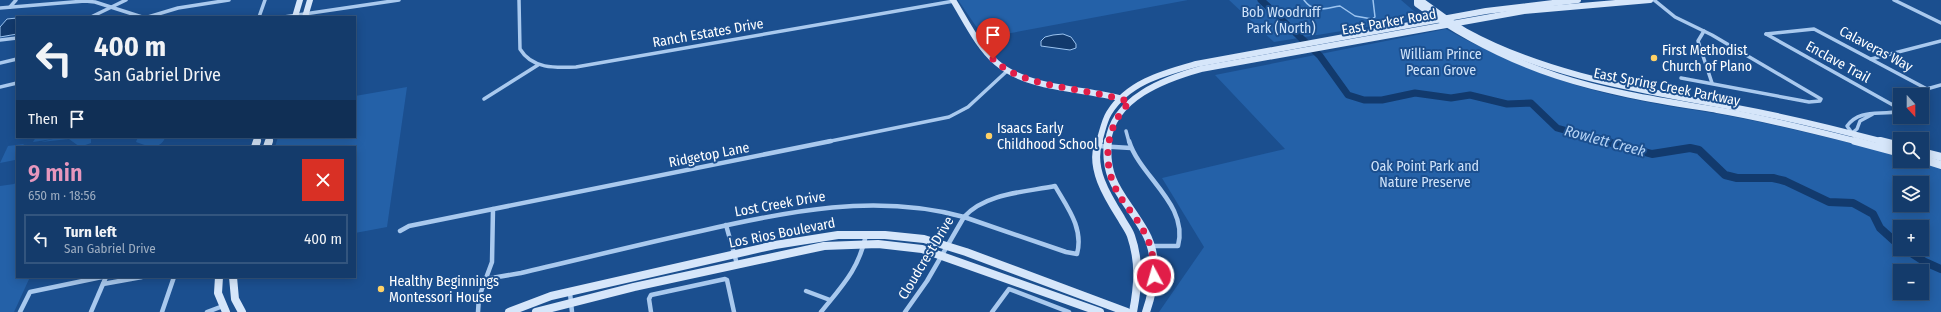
<!DOCTYPE html>
<meta charset="utf-8">
<style>
body{margin:0;font-family:"Fira Sans Condensed",sans-serif;background:#214673;color:#f1f3f6;height:100vh;display:flex;flex-direction:column;font-size:15px;white-space:nowrap}
*{box-sizing:border-box;margin:0}
p{font-size:13px;color:#9dadc1}
.icon{flex:none;width:22px;height:22px;fill:none;stroke:currentColor;stroke-width:2;stroke-linecap:round;stroke-linejoin:round}
.map{position:relative;flex:1;overflow:hidden}
.sheet{position:absolute;left:16px;top:146px;width:340px;height:132px;display:flex;flex-direction:column;background:#143b6b;border-radius:0px;box-shadow:0 2px 10px #0003,0 0 0 1px #33557e}
.sheet>*{flex:none}
.top-card{position:absolute;left:16px;top:16px;width:340px;height:122px;border-radius:0px;box-shadow:0 2px 10px #0003,0 0 0 1px #33557e;background:#143b6b;color:#f1f3f6;overflow:hidden}
.needle{width:26px;rotate:159deg}
.buttons{position:absolute;left:1893px;top:88px;display:grid;gap:8px}
.buttons a{display:grid;place-items:center;width:36px;height:36px;border-radius:0px;background:#143b6b;box-shadow:0 2px 10px #0003,0 0 0 1px #33557e;font-size:20px}
.pin{position:absolute;display:grid;place-items:center;width:34px;height:34px;color:#fff;margin:-41px -17px;border-radius:50% 50% 50% 0;rotate:-45deg;box-shadow:0 0 4px #0007}
.pin .icon{rotate:45deg}
.me{position:absolute;width:44px;margin:-22px;rotate:354deg;stroke-linejoin:round;filter:drop-shadow(0 0 3px #0008)}
.turn{display:flex;align-items:center;gap:14px;height:84px;padding:0 12px;font-size:18px}
.turn .icon{width:52px;height:52px;stroke-width:2.5}
.turn b{display:block;font-size:28px;line-height:34px}
.then{display:flex;align-items:center;height:38px;padding:0 12px;background:#0003;gap:8px;font-size:15px}
.round{display:grid;place-items:center;flex:none;width:42px;height:42px;border-radius:0px;background:#214673}
.head{display:flex;align-items:center;justify-content:space-between;height:68px;padding:0 12px}
h1{font-size:24px;font-weight:600;line-height:30px;color:#e797bd}
ul{padding:0;list-style:none}
li{display:flex;align-items:center;gap:12px;height:50px;margin:0 8px 6px;padding:0 4px;border:2px solid #33557e;border-radius:0px}
li div{flex:1}
li b{display:block;font-size:15px}
li em{font-style:normal}
.map>svg:first-child{display:block}
.green{fill:#2461a8;fill-rule:evenodd}
.water{fill:#123a6d;stroke:#9cc4f0}
.lines{fill:none;stroke-linecap:round;stroke-linejoin:round}
.stream{stroke:#9cc4f0;stroke-width:1.5}
.river-far1{stroke:#123a6d;stroke-width:7}
.river{stroke:#123a6d;stroke-width:8}
.street-far1{stroke:#a9c9ee;stroke-width:3.5}
.street{stroke:#a9c9ee;stroke-width:4.5}
.secondary-far1{stroke:#d6e6fa;stroke-width:6}
.secondary{stroke:#d6e6fa;stroke-width:8}
.route{stroke:#e11d48;stroke-width:7;stroke-dasharray:0 12.6}
.poi-dot{fill:#ffd166;stroke:#1b4f8f;stroke-width:1.5}
.labels{text-anchor:middle;dominant-baseline:central;stroke-width:4;stroke-linejoin:round;paint-order:stroke}
.park-label{font-size:14px;fill:#cfe3fa;stroke:#1b4f8f}
.street-label{font-size:14px;fill:#fff;stroke:#1b4f8f}
.poi-label{font-size:14px;fill:#fff;stroke:#1b4f8f;text-anchor:start}
.water-label{font-size:15px;font-style:italic;fill:#b5d3f5;stroke:#1b4f8f}
</style>
<div class="map">
<svg width="1941" height="312" viewBox="0 0 1941 312">
<rect width="100%" height="100%" fill="#1b4f8f"/>
<g class="green">
<path d="M 958,0 L 1188,0 L 984,38 Z"/>
<path d="M 1229,0 L 1401,0 L 1422,18 L 1274,42 Z"/>
<path d="M 1446,29 C 1502,60 1563,85 1627,98 C 1662,106 1699,110 1735,117 C 1790,128 1845,141 1900,156 L 1900,161 L 1918,161 L 1941,168 L 1941,312 L 1159,312 L 1204,247 L 1162,178 L 1285,149 L 1215,75 ZM 1900,183 L 1922,183 L 1922,205 L 1900,205 ZM 1900,227 L 1922,227 L 1922,249 L 1900,249 ZM 1900,271 L 1922,271 L 1922,293 L 1900,293 Z"/>
<path d="M 407,87 L 387,227 L 355,233 L 355,147 L 275,147 L 278,137 L 355,137 L 355,96 Z"/>
<path d="M 36,137 L 75,137 L 74,139 L 91,137 L 91,143 L 80,147 L 69,139 L 41,142 L 53,139 L 33,142 Z"/>
<path d="M 138,137 L 164,137 L 165,138 C 159,151 147,146 136,142 Z"/>
<path d="M 24,144 L 22,147 L 17,147 L 17,156 L 15,160 L 0,163 L 8,146 Z"/>
<path d="M 17,182 L 17,277 L 30,277 L 14,312 L 0,312 L 0,186 L 14,184 Z"/>
</g>
<g class="water">
<path d="M 17,18 L 17,34 L 0,37 L 0,27 L 7,19 Z"/>
<path d="M 1063,34 L 1071,37 L 1076,44 L 1076,48 L 1070,50 L 1041,46 L 1041,41 L 1045,37 L 1053,35 Z"/>
</g>
<g class="lines">
<path class="stream" d="M 1304,0 C 1314,14 1325,8 1340,6 L 1355,16 L 1372,19 L 1375,17 L 1373,0"/>
<path class="river-far1" d="M 1261,0 L 1320,56 L 1348,95 L 1364,100 L 1382,100 L 1415,93 L 1451,98 L 1470,95 L 1507,104 L 1531,103 L 1557,128 L 1607,142"/>
<g class="river">
<path d="M 1604,141 L 1652,154 L 1690,148 L 1699,150 L 1725,175 L 1737,178 L 1773,178 L 1785,181 L 1829,202 L 1853,203 L 1873,214 L 1880,228 L 1900,246"/>
<path d="M 1905,249 L 1925,262 L 1941,269"/>
</g>
<g class="street-far1">
<path d="M 519,0 L 520,49 C 532,69 555,68 576,67 L 954,1"/>
<path d="M 1654,0 L 1675,17 L 1712,35 L 1821,99 L 1820,101 L 1809,102 L 1681,78"/>
<path d="M 1894,0 L 1941,23"/>
<path d="M 10,7 L 16,0"/>
<path d="M 0,8 L 85,1 L 95,2 L 142,17"/>
<path d="M 91,17 L 126,0"/>
<path d="M 148,17 L 178,8 L 229,0"/>
<path d="M 259,17 L 265,0"/>
<path d="M 284,17 L 399,0"/>
<path d="M 1704,31 L 1698,41 L 1712,83"/>
<path d="M 1766,34 L 1814,29 L 1927,89"/>
<path d="M 1766,34 L 1900,109"/>
<path d="M 0,40 L 17,38"/>
<path d="M 1871,59 L 1941,41"/>
<path d="M 0,63 L 17,59"/>
<path d="M 0,87 L 17,83"/>
<path d="M 1913,95 L 1916,92 L 1941,85"/>
<path d="M 484,99 L 538,65"/>
<path d="M 1873,114 L 1860,121 L 1857,129 L 1852,133 L 1847,126 C 1860,108 1881,116 1900,111"/>
<path d="M 1126,131 L 1129,142"/>
<path d="M 826,142 L 949,117 L 968,107 L 1007,71"/>
</g>
<g class="street">
<path d="M 1129,141 C 1140,177 1189,204 1178,246 L 1151,246"/>
<path d="M 1098,146 L 1131,148"/>
<path d="M 1055,186 C 1067,207 1084,228 1077,254 L 1066,252 L 964,217 C 985,193 1026,192 1055,186 Z"/>
<path d="M 726,225 L 737,264"/>
<path d="M 400,231 L 409,226 L 831,141"/>
<path d="M 486,279 L 521,273 C 581,259 641,244 701,231 C 788,211 876,193 964,217"/>
<path d="M 103,284 L 142,277"/>
<path d="M 806,291 L 830,300"/>
<path d="M 570,293 L 572,312"/>
<path d="M 20,312 L 30,292 L 102,277"/>
<path d="M 91,312 L 106,277"/>
<path d="M 162,312 L 174,277"/>
<path d="M 207,312 L 223,306"/>
<path d="M 478,312 L 479,297 L 492,262 L 493,209"/>
<path d="M 651,312 L 649,299 L 651,295 L 725,279 L 727,280 L 734,312"/>
<path d="M 821,312 C 842,286 859,269 866,235"/>
<path d="M 905,312 L 927,281 L 964,217"/>
<path d="M 992,312 L 1009,289 L 1069,312"/>
</g>
<g class="secondary-far1">
<path d="M 953,0 C 966,21 978,47 997,63 C 1029,90 1084,88 1123,99"/>
<path d="M 1417,0 L 1417,4 C 1460,35 1506,59 1557,76 C 1609,93 1663,101 1717,110 C 1764,118 1812,130 1859,142"/>
<path d="M 1420,0 C 1435,10 1449,22 1465,31 C 1549,77 1643,90 1737,108 C 1786,117 1835,129 1884,142"/>
<path d="M 295,17 L 300,0"/>
<path d="M 305,17 L 310,0"/>
<path d="M 257,142 L 258,137"/>
<path d="M 269,142 L 270,137"/>
<path d="M 1099,142 C 1102,133 1104,121 1109,113 C 1128,82 1164,73 1196,64 L 1486,11 L 1578,0"/>
<path d="M 1108,142 C 1113,98 1165,79 1201,69 L 1524,11 L 1650,0"/>
</g>
<g class="secondary">
<path d="M 1099,141 C 1089,167 1107,196 1121,218 C 1124,224 1129,230 1131,236 C 1140,262 1138,286 1133,312"/>
<path d="M 1108,141 C 1103,183 1126,198 1145,232 C 1159,257 1155,286 1146,312"/>
<path d="M 1855,141 L 1900,153"/>
<path d="M 1880,141 L 1900,146"/>
<path d="M 255,147 L 257,141"/>
<path d="M 267,147 L 269,141"/>
<path d="M 1922,152 L 1941,157"/>
<path d="M 1922,159 L 1941,165"/>
<path d="M 219,277 L 218,293 L 226,312"/>
<path d="M 233,277 L 235,299 L 242,312"/>
<path d="M 509,312 L 551,296 L 775,245 L 838,235 L 885,235 L 924,239 L 966,252 L 1127,312"/>
<path d="M 536,312 L 634,287 L 824,246 L 878,244 L 922,249 L 1100,312"/>
</g>
</g>
<g class="lines">
<path class="route" d="M 993,59 C 1024,90 1089,87 1130,102 C 1105,126 1101,165 1119,195 C 1127,208 1139,220 1145,234 C 1152,246 1154,261 1154,276"/>
</g>
<g class="poi-dot">
<circle cx="1654" cy="58" r="4"/>
<circle cx="989" cy="136" r="4"/>
<circle cx="381" cy="289" r="4"/>
</g>
<g class="labels">
<g class="park-label">
<text x="1281" y="12">Bob Woodruff<tspan x="1281" dy="16">Park (North)</tspan></text>
<text x="1441" y="54">William Prince<tspan x="1441" dy="16">Pecan Grove</tspan></text>
<text x="1425" y="166">Oak Point Park and<tspan x="1425" dy="16">Nature Preserve</tspan></text>
</g>
<g class="street-label">
<text transform="translate(1389 22) rotate(-10)">East Parker Road</text>
<text transform="translate(708 33) rotate(-10)">Ranch Estates Drive</text>
<text transform="translate(1876 49) rotate(28)">Calaveras Way</text>
<text transform="translate(1838 62) rotate(29)">Enclave Trail</text>
<text transform="translate(1667 87) rotate(11)">East Spring Creek Parkway</text>
<text transform="translate(709 155) rotate(-11)">Ridgetop Lane</text>
<text transform="translate(780 204) rotate(-10)">Lost Creek Drive</text>
<text transform="translate(782 233) rotate(-11)">Los Rios Boulevard</text>
<text transform="translate(926 258) rotate(-59)">Cloudcrest Drive</text>
</g>
<g class="poi-label">
<text x="1662" y="50">First Methodist<tspan x="1662" dy="16">Church of Plano</tspan></text>
<text x="997" y="128">Isaacs Early<tspan x="997" dy="16">Childhood School</tspan></text>
<text x="389" y="281">Healthy Beginnings<tspan x="389" dy="16">Montessori House</tspan></text>
</g>
<g class="water-label">
<text transform="translate(1605 141) rotate(15)">Rowlett Creek</text>
</g>
</g>
</svg>
<div class="buttons">
<a><svg class="needle" viewBox="-14 -14 28 28"><path d="M0-13l5 13h-10z" fill="#e53935"/><path d="M0 13l5-13h-10z" fill="#9dadc1"/></svg></a>
<a><svg class="icon" aria-label="search" viewBox="0 0 24 24"><circle cx="10" cy="10" r="6"/><path d="M15 15l6 6"/></svg></a>
<a><svg class="icon" aria-label="layers" viewBox="0 0 24 24"><path d="M12 4l9 5-9 5-9-5zM3 14l9 5 9-5"/></svg></a>
<a>+</a>
<a>−</a>
</div>
<div class="pin" style="left:993px;top:59px;background:#d93025"><svg class="icon" aria-label="arrive" viewBox="0 0 24 24"><path d="M6 21V4h12l-3 4 3 4H6"/></svg></div>
<svg class="me" style="left:1154px;top:276px" viewBox="-20 -20 40 40"><circle r="17" fill="#e11d48" stroke="#fff" stroke-width="3"/><path d="M0-11L8 9 0 5-8 9z" fill="#fff"/></svg>
<div class="top-card">
<div class="turn"><svg class="icon" aria-label="left" viewBox="0 0 24 24"><path d="M17 20v-9H6M10 6l-5 5 5 5"/></svg><div><b>400 m</b>San Gabriel Drive</div></div>
<div class="then">Then<svg class="icon" aria-label="arrive" viewBox="0 0 24 24"><path d="M6 21V4h12l-3 4 3 4H6"/></svg></div>
</div>
<section class="sheet">
<div class="head"><div><h1>9 min</h1><p>650 m · 18:56</p></div><a class="round" style="background:#d93025;color:#fff"><svg class="icon" aria-label="close" viewBox="0 0 24 24"><path d="M6 6l12 12M18 6L6 18"/></svg></a></div>
<ul>
<li><svg class="icon" aria-label="left" viewBox="0 0 24 24"><path d="M17 20v-9H6M10 6l-5 5 5 5"/></svg><div><b>Turn left</b><p>San Gabriel Drive</p></div><em>400 m</em></li>
</ul>
</section>
</div>
